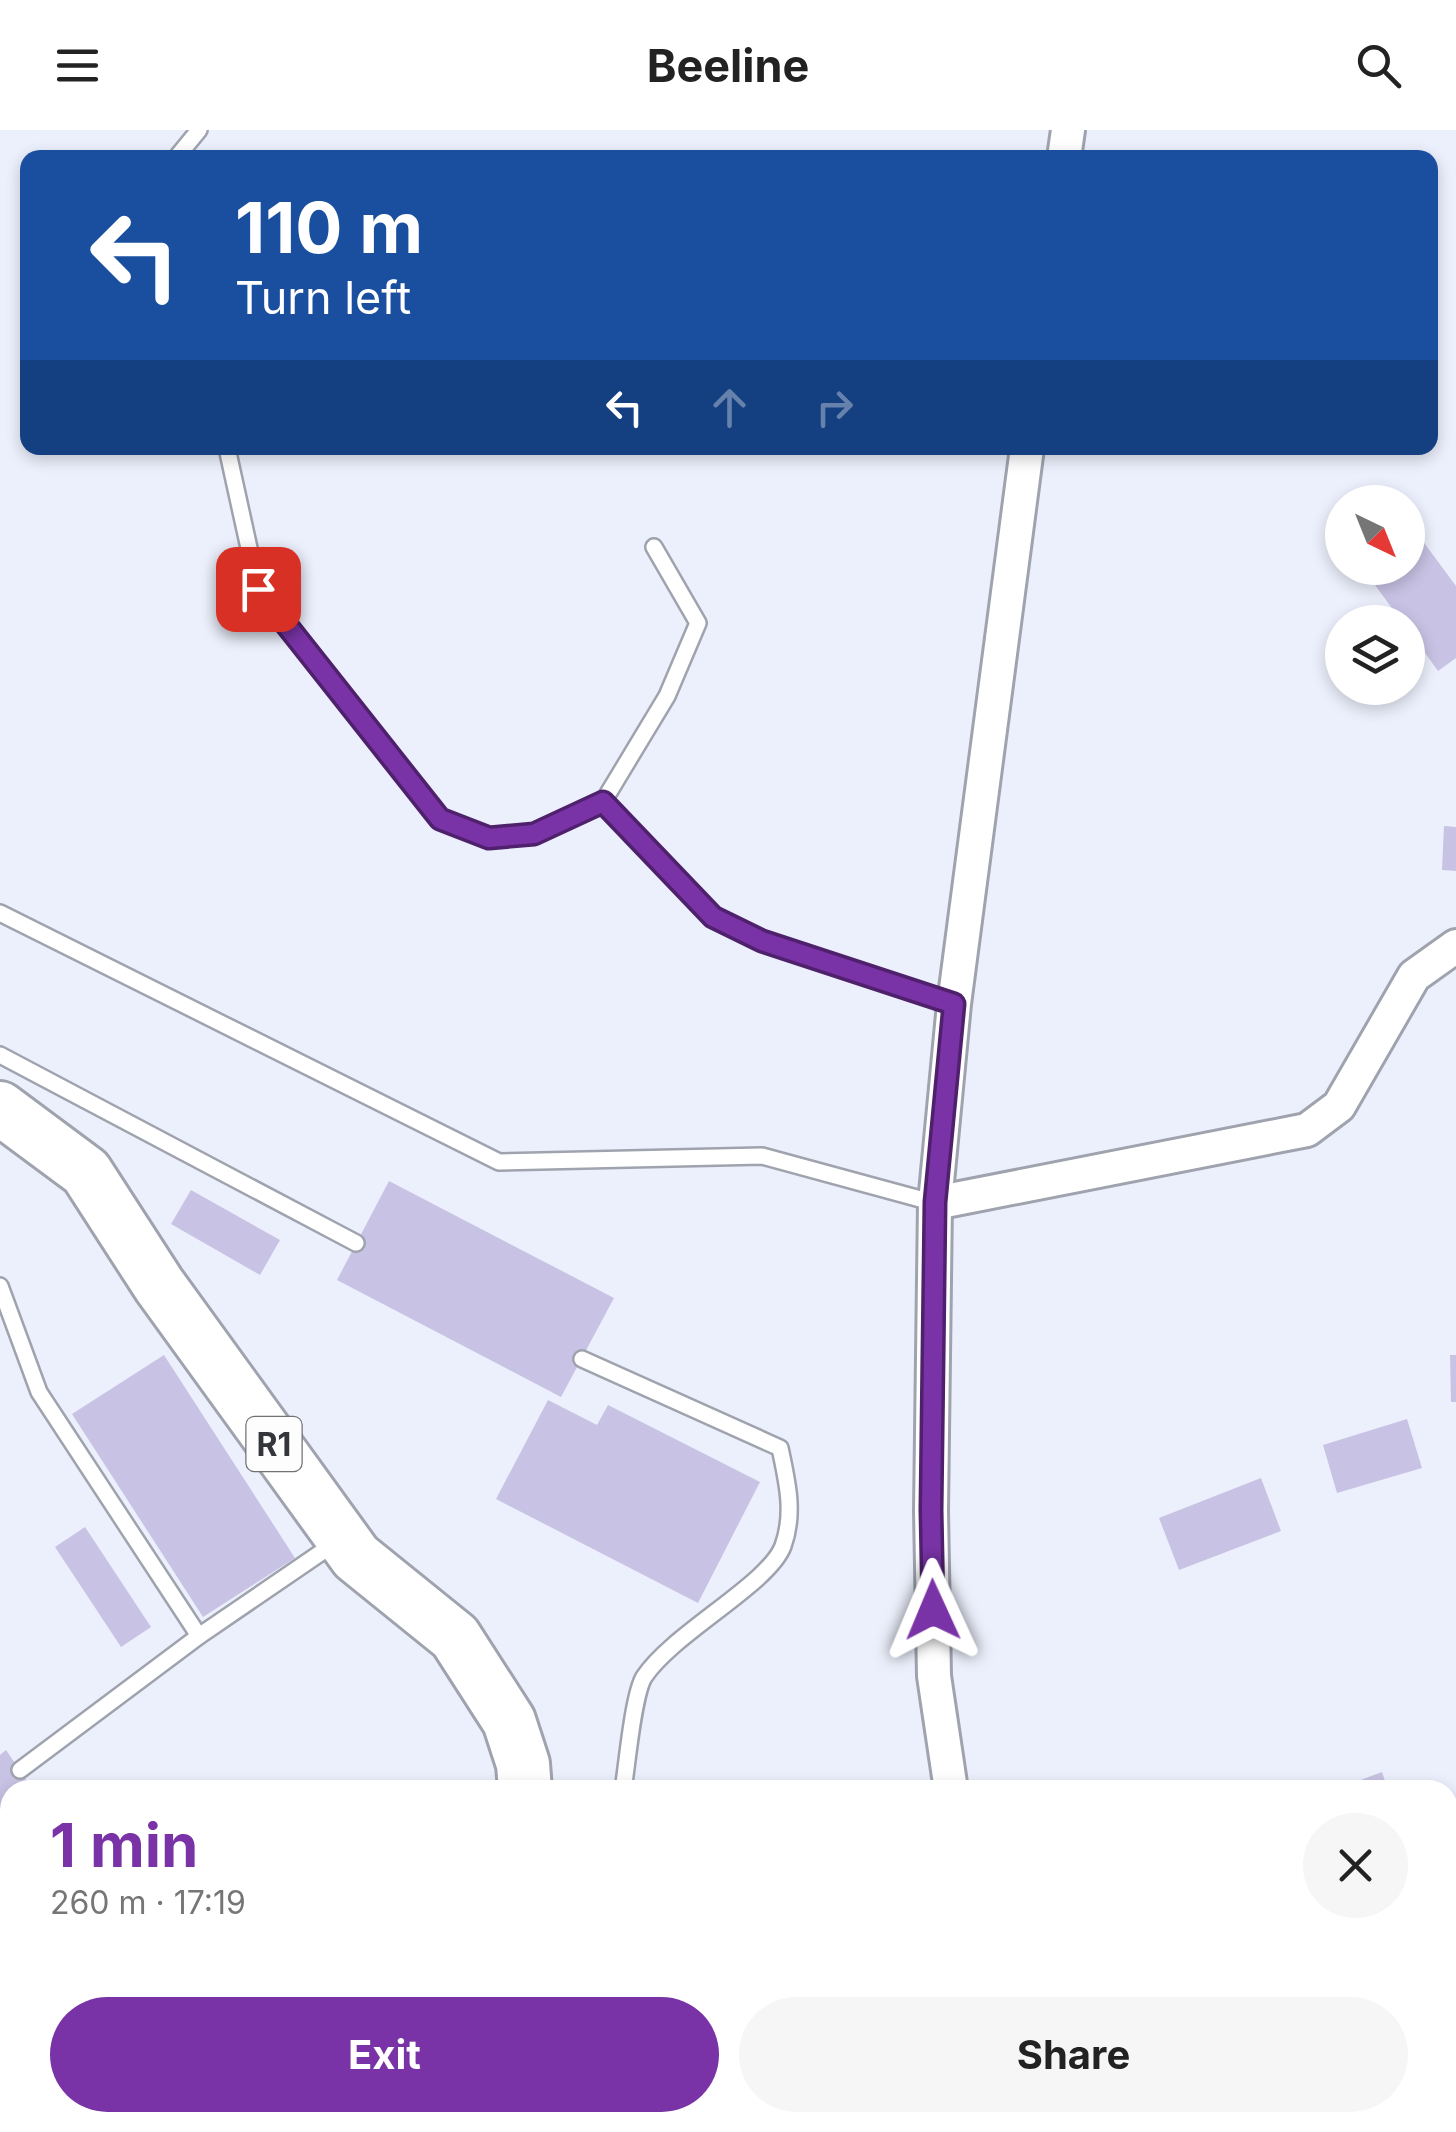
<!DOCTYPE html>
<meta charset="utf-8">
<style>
body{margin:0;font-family:Inter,sans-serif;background:#f6f6f6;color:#222;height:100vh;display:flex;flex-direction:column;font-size:38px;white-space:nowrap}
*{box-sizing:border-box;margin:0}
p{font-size:32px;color:#767676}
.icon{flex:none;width:55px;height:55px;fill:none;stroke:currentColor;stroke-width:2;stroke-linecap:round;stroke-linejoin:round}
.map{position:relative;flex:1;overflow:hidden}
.drawer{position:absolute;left:0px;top:1650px;width:1458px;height:352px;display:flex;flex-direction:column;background:#fff;border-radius:30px 30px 0 0;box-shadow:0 5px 15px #0003}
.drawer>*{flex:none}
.top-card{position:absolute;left:20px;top:20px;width:1418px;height:305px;border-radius:20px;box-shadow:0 5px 15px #0003;background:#1a4fa0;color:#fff;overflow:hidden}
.needle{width:65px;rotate:137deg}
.tools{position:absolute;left:1325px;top:355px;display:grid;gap:20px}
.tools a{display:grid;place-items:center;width:100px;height:100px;border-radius:50%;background:#fff;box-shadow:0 5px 15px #0003;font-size:50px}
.pin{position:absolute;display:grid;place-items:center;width:85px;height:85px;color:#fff;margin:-42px;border-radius:20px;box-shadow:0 5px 15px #0006}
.me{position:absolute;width:110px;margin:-55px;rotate:359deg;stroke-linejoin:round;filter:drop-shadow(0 0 8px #0008)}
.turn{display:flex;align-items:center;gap:35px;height:210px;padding:0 50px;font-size:45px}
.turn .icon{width:130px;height:130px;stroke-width:2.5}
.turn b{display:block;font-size:70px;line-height:85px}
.lanes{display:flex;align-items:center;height:95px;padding:0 50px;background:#0003;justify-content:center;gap:50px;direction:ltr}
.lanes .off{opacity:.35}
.round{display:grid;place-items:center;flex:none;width:105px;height:105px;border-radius:52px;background:#f6f6f6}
.summary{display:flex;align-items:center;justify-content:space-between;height:170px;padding:0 50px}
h1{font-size:60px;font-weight:700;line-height:75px;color:#7933a6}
.button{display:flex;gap:20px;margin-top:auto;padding:20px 50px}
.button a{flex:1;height:115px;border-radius:60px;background:#7933a6;color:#fff;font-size:40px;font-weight:700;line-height:115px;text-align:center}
.button a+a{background:#f6f6f6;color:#222}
header{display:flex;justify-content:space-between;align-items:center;height:130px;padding:0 50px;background:#fff;font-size:45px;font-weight:700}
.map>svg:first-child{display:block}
.building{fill:#c8c2e4}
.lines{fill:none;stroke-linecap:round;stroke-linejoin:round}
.service-casing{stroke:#9fa3ae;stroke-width:20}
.minor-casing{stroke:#9fa3ae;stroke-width:38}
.trunk-casing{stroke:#9fa3ae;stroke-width:58}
.service{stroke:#fff;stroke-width:15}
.minor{stroke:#fff;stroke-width:32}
.trunk{stroke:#fff;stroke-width:52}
.route-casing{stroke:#4f216c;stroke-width:25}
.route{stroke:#7933a6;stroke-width:18}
.labels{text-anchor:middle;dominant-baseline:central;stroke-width:9;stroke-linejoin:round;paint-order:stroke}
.shield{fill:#fdfdfd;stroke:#717275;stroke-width:2.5}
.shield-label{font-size:32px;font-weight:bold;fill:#35363b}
</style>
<header><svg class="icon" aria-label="menu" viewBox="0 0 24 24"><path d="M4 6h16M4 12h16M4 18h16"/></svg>Beeline<svg class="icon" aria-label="search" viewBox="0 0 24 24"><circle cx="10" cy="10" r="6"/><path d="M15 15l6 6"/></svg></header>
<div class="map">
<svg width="1456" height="2002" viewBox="0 0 1456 2002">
<rect width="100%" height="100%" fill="#ecf0fc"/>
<g class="building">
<path d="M 1419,406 L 1456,456 L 1456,528 L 1438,541 L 1408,499 L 1408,492 L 1402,492 L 1367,444 L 1376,438 L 1408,438 L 1408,414 Z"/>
<path d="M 1444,696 L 1456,697 L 1456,741 L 1442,740 Z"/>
<path d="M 389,1051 L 614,1168 L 561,1267 L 337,1150 Z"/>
<path d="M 191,1060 L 280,1110 L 260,1145 L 171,1094 Z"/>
<path d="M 164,1225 L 295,1428 L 203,1487 L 72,1284 Z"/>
<path d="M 1450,1225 L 1456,1225 L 1456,1272 L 1451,1272 Z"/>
<path d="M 548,1270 L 597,1295 L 608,1275 L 760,1352 L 698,1473 L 496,1369 Z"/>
<path d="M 1407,1289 L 1422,1338 L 1337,1363 L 1323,1315 Z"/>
<path d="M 1261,1348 L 1281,1401 L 1179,1440 L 1159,1388 Z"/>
<path d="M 85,1397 L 151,1497 L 121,1517 L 55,1417 Z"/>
<path d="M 6,1620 L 33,1660 L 10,1660 L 10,1992 L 115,1992 L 101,2002 L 0,2002 L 0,1625 Z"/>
<path d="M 1382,1642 L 1388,1660 L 1334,1660 Z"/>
</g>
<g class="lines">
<g class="service-casing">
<g id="service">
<path d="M 176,28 L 199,0"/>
<path d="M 227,318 L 258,459 L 441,689 L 489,708 L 534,704 L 603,672 L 667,566 L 698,493 L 654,417"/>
<path d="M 603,672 L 713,787 L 762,811 L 954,874"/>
<path d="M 0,783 L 499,1032 L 762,1026 L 935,1073"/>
<path d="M 0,925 L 356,1113"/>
<path d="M 0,1156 L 39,1262 L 199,1506"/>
<path d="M 582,1229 L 780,1318 C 787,1351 795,1383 783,1416 C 769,1454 673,1503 644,1547 C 633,1565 627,1636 623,1660"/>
<path d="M 20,1640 L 199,1506 L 335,1413"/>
<path d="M 750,1992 L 753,2002"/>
<path d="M 551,2002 L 553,1992"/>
<path d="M 610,2002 L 611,1992"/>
</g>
</g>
<g class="minor-casing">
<g id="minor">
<path d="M 1064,28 L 1068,0"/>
<path d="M 935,1073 L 1307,1000 L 1339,976 L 1414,846 L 1456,816"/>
<path d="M 951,1660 L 934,1546 L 931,1381 L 935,1073 L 954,874 L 1027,318"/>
<path d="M 1354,1992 L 1360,2002"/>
<path d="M 967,2002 L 967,1992"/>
</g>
</g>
<g class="trunk-casing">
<g id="trunk">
<path d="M 0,978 L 86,1042 L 159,1155 L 356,1427 L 455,1507 L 509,1591 L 523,1634 L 525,1660"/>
<path d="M 341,2002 L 349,1992"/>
</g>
</g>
<use href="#service" class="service"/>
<use href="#minor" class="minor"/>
<use href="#trunk" class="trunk"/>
</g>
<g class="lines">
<g class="route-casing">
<path id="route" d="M 258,459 L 440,689 L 489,708 L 534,704 L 603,672 L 713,787 L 762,811 L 954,874 L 935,1072 L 931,1380 L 933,1480"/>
</g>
<use href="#route" class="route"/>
</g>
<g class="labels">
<rect class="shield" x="246.5" y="1287" width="55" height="54" rx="8"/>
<g class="shield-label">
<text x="274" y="1314">R1</text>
</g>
</g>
</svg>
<div class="tools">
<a><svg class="needle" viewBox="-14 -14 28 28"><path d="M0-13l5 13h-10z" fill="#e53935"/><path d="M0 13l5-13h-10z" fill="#767676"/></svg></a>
<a><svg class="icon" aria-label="layers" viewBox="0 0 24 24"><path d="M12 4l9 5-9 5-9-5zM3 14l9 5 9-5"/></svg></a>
</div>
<div class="pin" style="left:258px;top:459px;background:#d93025"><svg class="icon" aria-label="arrive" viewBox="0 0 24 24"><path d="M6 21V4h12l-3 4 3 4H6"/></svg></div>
<svg class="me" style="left:933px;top:1480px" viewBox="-20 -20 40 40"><path d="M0-17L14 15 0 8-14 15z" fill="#7933a6" stroke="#fff" stroke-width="4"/></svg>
<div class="top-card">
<div class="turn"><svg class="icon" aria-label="left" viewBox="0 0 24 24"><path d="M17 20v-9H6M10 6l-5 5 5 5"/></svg><div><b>110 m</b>Turn left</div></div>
<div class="lanes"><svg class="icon" aria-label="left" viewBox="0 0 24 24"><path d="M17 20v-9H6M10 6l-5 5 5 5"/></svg><svg class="icon off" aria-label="ahead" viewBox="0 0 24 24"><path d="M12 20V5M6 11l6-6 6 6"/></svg><svg class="icon off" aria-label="right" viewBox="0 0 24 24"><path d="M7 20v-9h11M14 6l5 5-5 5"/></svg></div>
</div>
<section class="drawer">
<div class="summary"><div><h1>1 min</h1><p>260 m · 17:19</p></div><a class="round"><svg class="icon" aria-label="close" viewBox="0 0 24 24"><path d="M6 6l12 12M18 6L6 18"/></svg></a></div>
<div class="button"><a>Exit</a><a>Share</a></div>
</section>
</div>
